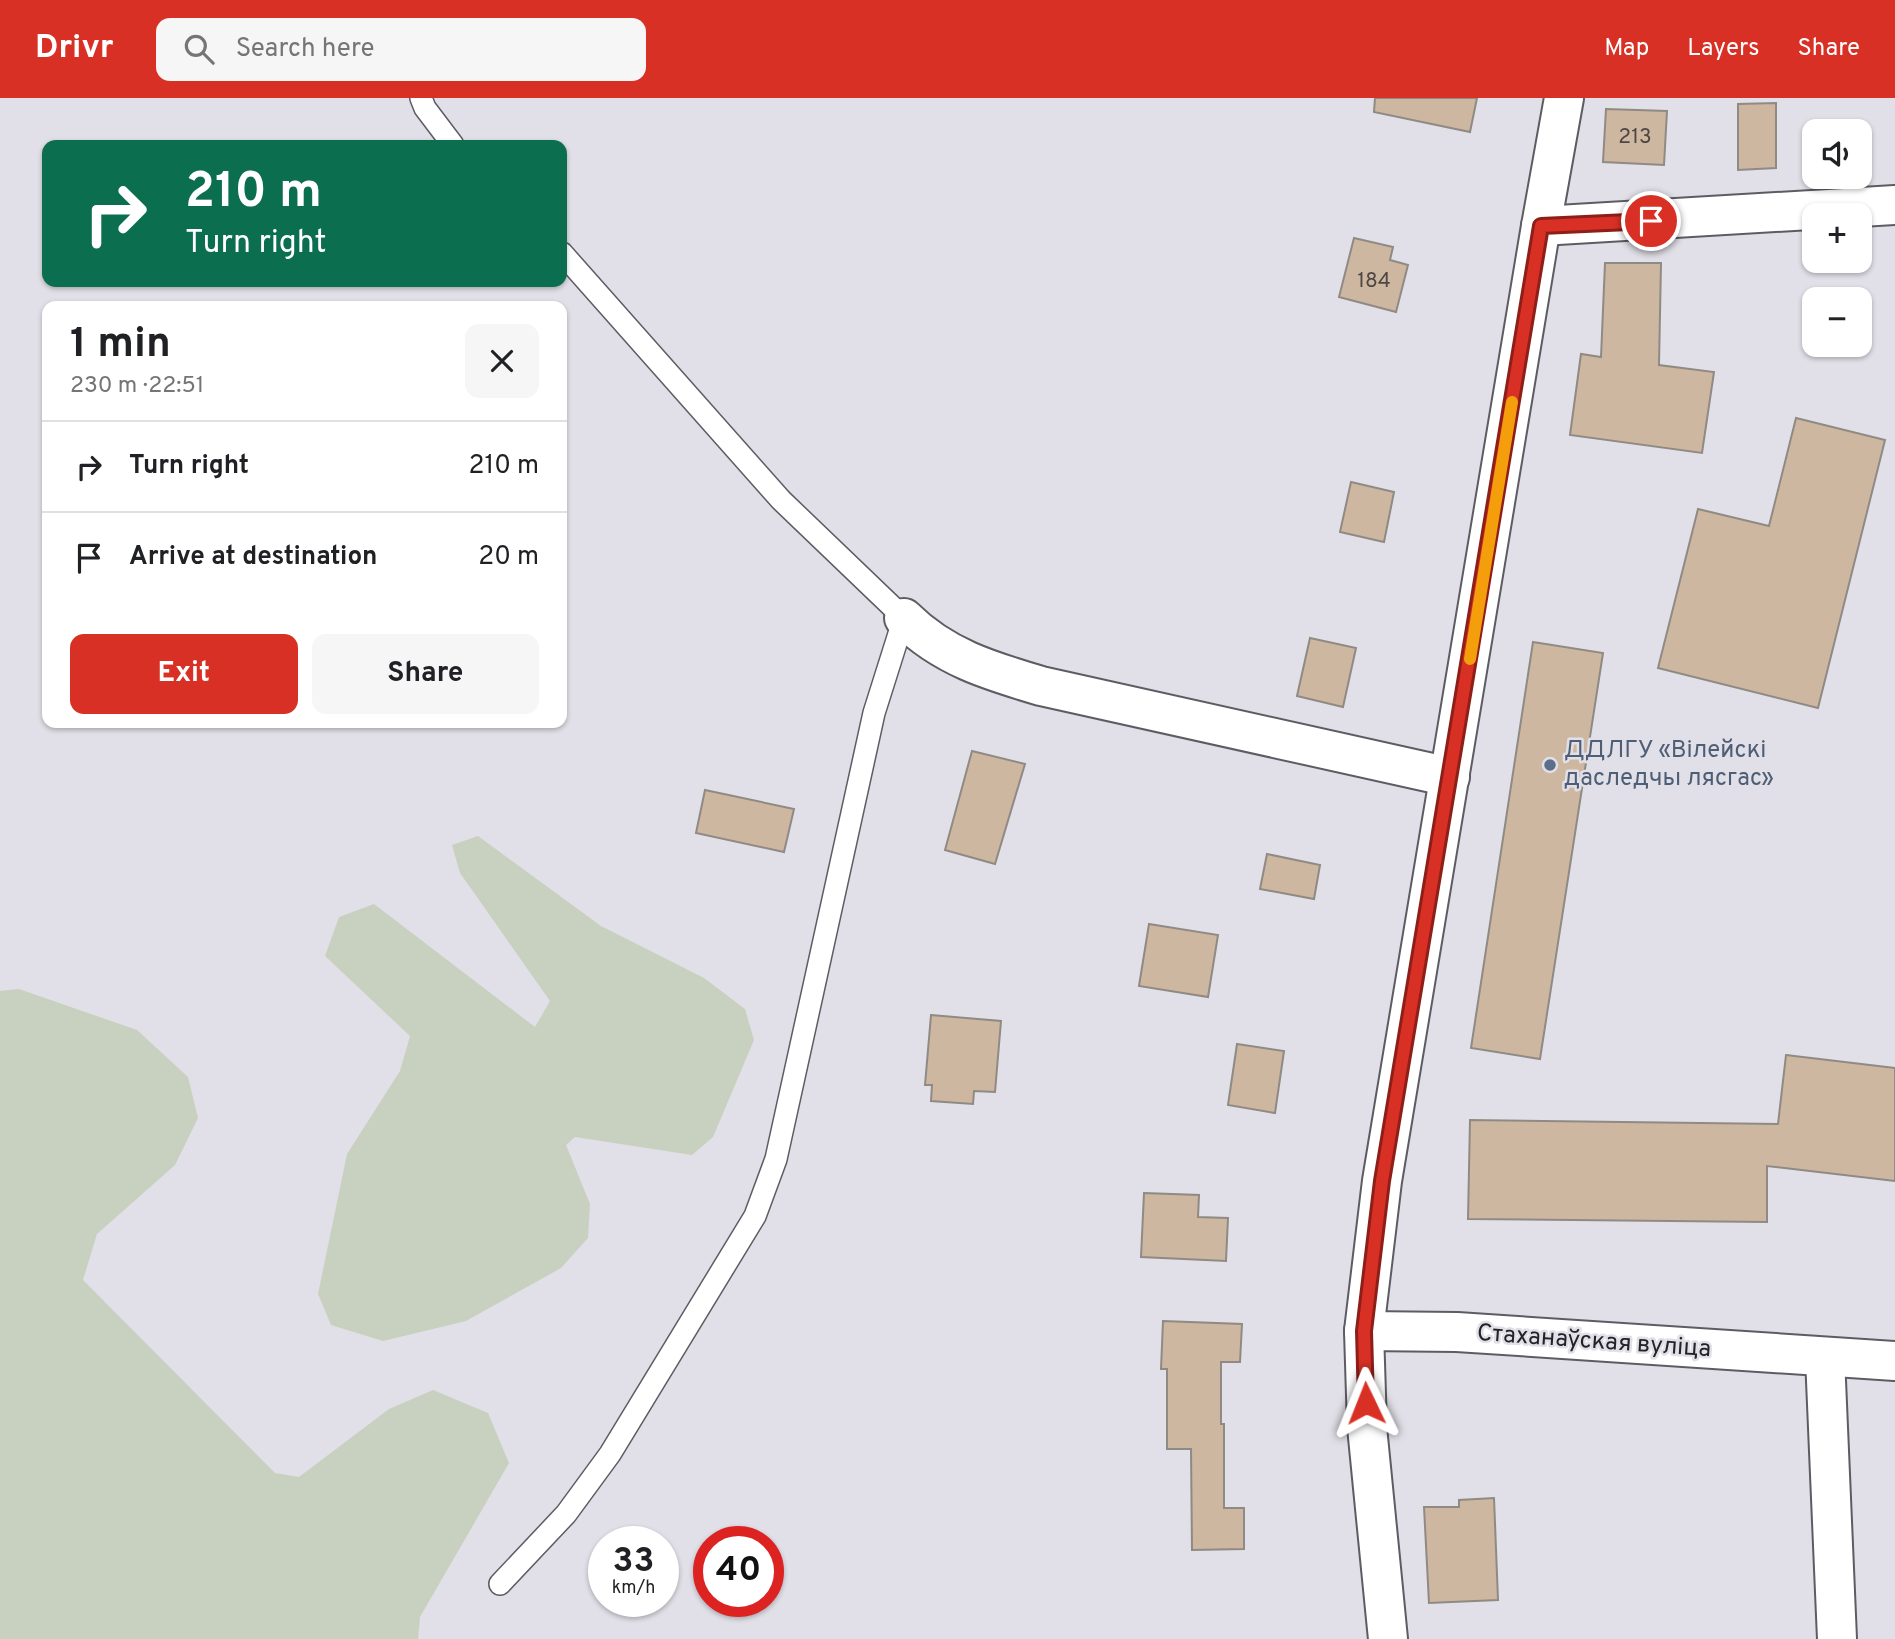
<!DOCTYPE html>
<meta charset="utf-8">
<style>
body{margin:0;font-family:Overpass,sans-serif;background:#f6f6f6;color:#202124;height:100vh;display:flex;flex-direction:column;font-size:26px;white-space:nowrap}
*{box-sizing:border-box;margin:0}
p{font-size:23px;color:#757577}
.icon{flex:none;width:38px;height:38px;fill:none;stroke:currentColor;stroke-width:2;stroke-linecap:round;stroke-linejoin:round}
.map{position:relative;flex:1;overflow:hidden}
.details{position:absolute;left:42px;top:203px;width:525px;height:427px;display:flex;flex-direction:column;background:#fff;border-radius:14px;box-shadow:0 2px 5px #0004}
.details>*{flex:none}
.hud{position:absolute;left:42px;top:42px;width:525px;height:147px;border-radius:14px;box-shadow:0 2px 5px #0004;background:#0b6e4f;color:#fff;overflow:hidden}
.controls{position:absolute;left:1802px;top:21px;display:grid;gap:14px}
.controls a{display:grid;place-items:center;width:70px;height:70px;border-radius:14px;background:#fff;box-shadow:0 2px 5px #0004;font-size:35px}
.speed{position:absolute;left:588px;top:1428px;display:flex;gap:14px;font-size:35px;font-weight:700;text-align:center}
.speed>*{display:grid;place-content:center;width:91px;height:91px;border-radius:50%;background:#fff;box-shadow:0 2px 5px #0004;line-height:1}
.speed small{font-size:18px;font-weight:400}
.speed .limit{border:10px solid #d22;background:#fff;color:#111}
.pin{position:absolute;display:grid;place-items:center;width:60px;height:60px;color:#fff;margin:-30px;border:4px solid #fff;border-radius:50%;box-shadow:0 2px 7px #0007}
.me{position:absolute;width:77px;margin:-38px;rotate:358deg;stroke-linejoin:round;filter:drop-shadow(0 0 5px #0008)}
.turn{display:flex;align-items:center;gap:24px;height:147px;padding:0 28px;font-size:32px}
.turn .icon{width:91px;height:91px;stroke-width:2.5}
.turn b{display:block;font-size:49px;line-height:60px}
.round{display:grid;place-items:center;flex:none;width:74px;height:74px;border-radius:14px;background:#f6f6f6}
.head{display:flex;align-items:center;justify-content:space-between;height:119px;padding:0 28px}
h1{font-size:42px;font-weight:700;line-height:52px}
.cta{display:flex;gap:14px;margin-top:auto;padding:14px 28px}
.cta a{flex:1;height:80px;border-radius:14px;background:#d93025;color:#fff;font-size:28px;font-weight:700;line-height:80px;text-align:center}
.cta a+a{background:#f6f6f6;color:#202124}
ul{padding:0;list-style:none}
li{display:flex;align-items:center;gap:21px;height:91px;padding:0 28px;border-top:2px solid #e0e0e0}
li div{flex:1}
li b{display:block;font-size:26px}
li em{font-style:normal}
header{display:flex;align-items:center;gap:42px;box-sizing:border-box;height:98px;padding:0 35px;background:#d93025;color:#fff}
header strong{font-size:33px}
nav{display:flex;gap:38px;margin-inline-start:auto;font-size:24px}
.search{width:490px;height:63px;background:#f6f6f6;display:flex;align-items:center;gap:18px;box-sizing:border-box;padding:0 24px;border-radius:14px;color:#757577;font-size:26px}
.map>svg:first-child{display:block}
.green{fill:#c8d1bf}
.building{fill:#ceb7a0;stroke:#908a84;stroke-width:2}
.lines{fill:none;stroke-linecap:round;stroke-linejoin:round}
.service-casing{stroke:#5d5c63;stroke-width:24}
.minor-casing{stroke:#5d5c63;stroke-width:42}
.tertiary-casing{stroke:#5d5c63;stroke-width:42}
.service{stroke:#fff;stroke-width:21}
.minor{stroke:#fff;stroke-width:38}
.tertiary{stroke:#fff;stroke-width:38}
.route-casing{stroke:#8d1f18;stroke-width:18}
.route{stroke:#d93025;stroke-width:12}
.slow{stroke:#f59e0b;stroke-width:12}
.service-dot{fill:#5c6f8a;stroke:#e1dfe7;stroke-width:2.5}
.labels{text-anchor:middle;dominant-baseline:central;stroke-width:5;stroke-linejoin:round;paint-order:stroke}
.number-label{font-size:21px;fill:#4e4744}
.service-label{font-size:24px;fill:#4e5e75;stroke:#e1dfe7;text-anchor:start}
.street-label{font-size:24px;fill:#232226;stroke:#e1dfe7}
</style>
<header>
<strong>Drivr</strong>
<div class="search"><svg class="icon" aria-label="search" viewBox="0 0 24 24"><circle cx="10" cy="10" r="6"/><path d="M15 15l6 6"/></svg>Search here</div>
<nav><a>Map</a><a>Layers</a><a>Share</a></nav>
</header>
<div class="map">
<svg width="1895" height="1541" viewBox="0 0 1895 1541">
<rect width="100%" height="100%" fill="#e1dfe7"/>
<g class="green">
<path d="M 478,738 L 601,828 L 704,880 L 745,911 L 754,942 L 713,1039 L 692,1057 L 575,1039 L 566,1047 L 590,1106 L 588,1140 L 561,1170 L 466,1223 L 383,1243 L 331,1227 L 318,1196 L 347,1056 L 400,973 L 410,938 L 325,858 L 339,819 L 374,806 L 535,929 L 550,903 L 460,775 L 452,747 Z"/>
<path d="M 19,891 L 137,932 L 188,979 L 198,1020 L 175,1067 L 97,1136 L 83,1182 L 275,1375 L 299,1379 L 389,1311 L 433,1292 L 488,1315 L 509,1365 L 420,1519 L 418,1541 L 0,1541 L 0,893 Z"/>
</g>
<g class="building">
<path d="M 1375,0 L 1477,0 L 1470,34 L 1374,14 Z"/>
<path d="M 1776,5 L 1776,70 L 1738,72 L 1738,6 Z"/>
<path d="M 1606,11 L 1667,13 L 1664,67 L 1603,64 Z"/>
<path d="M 1354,140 L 1393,149 L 1390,162 L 1408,167 L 1396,214 L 1339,199 Z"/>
<path d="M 1605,165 L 1661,165 L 1659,267 L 1714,274 L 1702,355 L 1570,337 L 1581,256 L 1601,259 Z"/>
<path d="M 1796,320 L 1885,342 L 1818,610 L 1658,570 L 1698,411 L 1769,428 Z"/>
<path d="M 1351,384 L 1394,394 L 1384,444 L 1340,434 Z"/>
<path d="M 1310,540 L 1356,550 L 1343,609 L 1297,598 Z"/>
<path d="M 1533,544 L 1603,555 L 1540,961 L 1471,950 Z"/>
<path d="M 972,653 L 1025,666 L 995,766 L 945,752 Z"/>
<path d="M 705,692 L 794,711 L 784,754 L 696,735 Z"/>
<path d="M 1267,756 L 1320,767 L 1314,801 L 1260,791 Z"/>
<path d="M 1149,826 L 1218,837 L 1208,899 L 1139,888 Z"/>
<path d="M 931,917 L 1001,923 L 995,994 L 974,993 L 973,1006 L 931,1003 L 932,987 L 925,987 Z"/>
<path d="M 1237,946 L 1284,953 L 1275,1015 L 1228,1007 Z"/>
<path d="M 1786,957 L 1895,970 L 1895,1083 L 1767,1068 L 1767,1124 L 1468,1121 L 1470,1022 L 1778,1026 Z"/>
<path d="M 1144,1095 L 1199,1097 L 1198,1119 L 1228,1120 L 1226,1163 L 1141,1159 Z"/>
<path d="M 1163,1223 L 1242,1226 L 1240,1264 L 1221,1264 L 1221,1326 L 1224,1326 L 1224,1410 L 1244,1410 L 1244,1451 L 1192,1452 L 1191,1351 L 1167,1351 L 1167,1271 L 1161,1271 Z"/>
<path d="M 1494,1400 L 1498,1502 L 1429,1505 L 1424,1409 L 1459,1409 L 1459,1402 Z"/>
</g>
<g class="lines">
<g class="service-casing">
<g id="service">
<path d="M 421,0 L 425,10 L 453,47"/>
<path d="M 500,1486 L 566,1416 L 610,1356 L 755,1118 L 776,1061 L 874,615 L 904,520 L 781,402 L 562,155"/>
</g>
</g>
<g class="minor-casing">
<g id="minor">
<path d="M 1541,128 L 1895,107"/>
<path d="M 904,520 C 943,559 990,573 1041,588 L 1450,679"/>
<path d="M 1364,1233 L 1457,1234 L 1895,1263"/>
<path d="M 1825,1259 L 1837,1541"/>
</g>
</g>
<g class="tertiary-casing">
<path id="tertiary" d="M 1388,1541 L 1367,1329 L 1364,1233 L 1382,1083 L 1541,128 L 1564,0"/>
</g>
<use href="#service" class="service"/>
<use href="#minor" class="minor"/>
<use href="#tertiary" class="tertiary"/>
</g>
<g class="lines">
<g class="route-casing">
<path id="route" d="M 1366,1305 L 1364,1233 L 1382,1083 L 1541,128 L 1651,123"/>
</g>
<use href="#route" class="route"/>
<path class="slow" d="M 1470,561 L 1512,304"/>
</g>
<circle class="service-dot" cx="1550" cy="667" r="7"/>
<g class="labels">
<g class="number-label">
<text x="1635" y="39">213</text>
<text x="1374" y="183">184</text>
</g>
<g class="service-label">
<text x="1564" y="653">ДДЛГУ «Вілейскі<tspan x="1564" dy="28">даследчы лясгас»</tspan></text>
</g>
<g class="street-label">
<text transform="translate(1594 1244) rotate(4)">Стаханаўская вуліца</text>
</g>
</g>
</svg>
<div class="controls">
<a><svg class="icon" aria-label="sound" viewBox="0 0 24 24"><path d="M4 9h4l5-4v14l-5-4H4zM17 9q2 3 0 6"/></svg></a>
<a>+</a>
<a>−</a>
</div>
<div class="speed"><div>33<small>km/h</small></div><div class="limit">40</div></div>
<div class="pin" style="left:1651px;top:123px;background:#d93025"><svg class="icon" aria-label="arrive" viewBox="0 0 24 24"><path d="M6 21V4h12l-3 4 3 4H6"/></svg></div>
<svg class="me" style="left:1366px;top:1305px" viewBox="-20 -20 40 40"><path d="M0-17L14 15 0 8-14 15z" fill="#d93025" stroke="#fff" stroke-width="4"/></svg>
<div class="hud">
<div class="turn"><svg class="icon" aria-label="right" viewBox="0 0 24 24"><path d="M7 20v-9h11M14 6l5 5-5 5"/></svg><div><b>210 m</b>Turn right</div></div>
</div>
<section class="details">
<div class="head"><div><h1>1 min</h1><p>230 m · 22:51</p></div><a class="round"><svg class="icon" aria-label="close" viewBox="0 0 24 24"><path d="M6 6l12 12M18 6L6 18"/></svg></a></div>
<ul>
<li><svg class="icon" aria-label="right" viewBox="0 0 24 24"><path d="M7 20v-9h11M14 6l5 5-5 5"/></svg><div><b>Turn right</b></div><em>210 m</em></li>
<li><svg class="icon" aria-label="arrive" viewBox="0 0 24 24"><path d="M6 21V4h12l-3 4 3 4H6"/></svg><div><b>Arrive at destination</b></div><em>20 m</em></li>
</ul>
<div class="cta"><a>Exit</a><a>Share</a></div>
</section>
</div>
